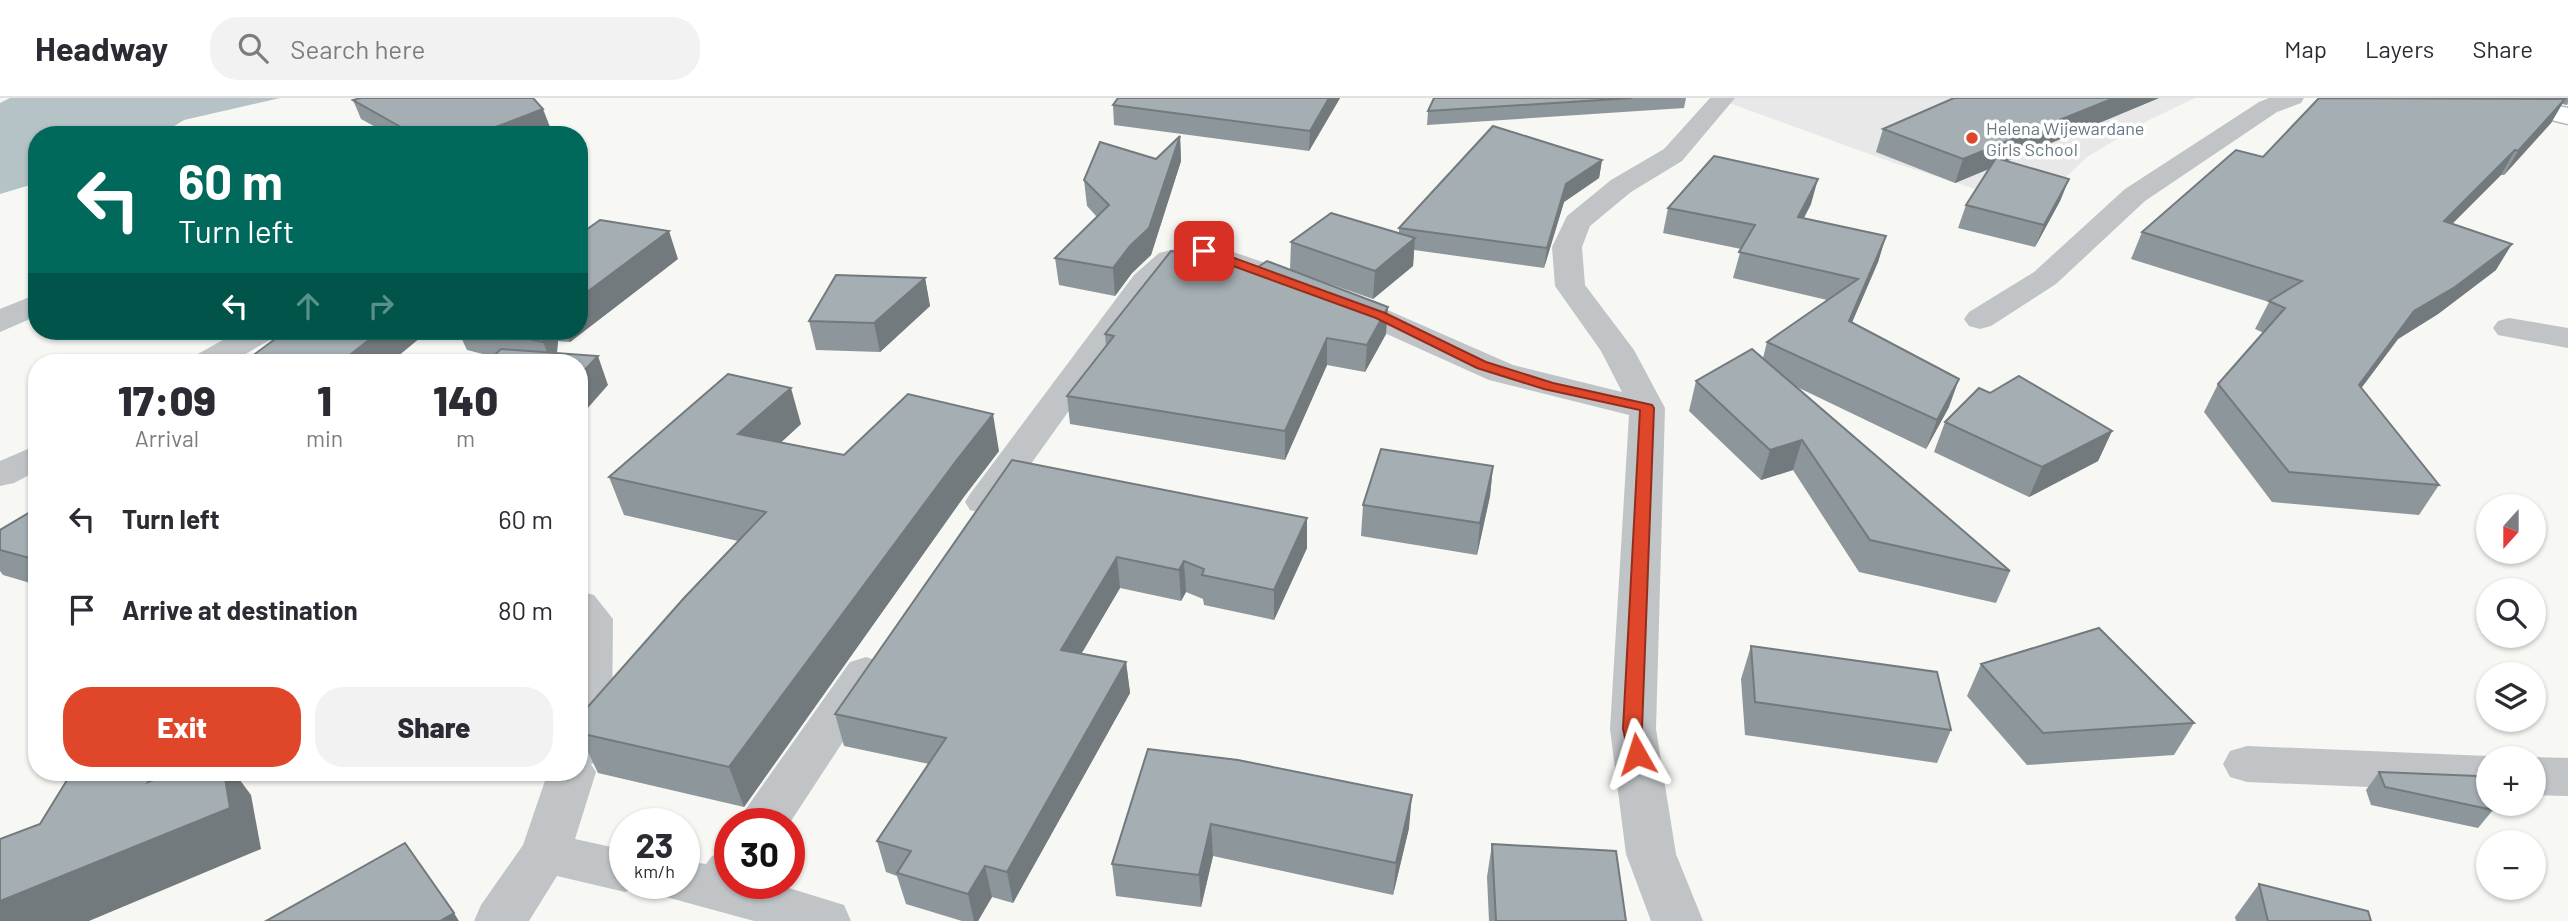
<!DOCTYPE html>
<meta charset="utf-8">
<style>
body{margin:0;font-family:Barlow,sans-serif;background:#f2f2f3;color:#2b2b33;height:100vh;display:flex;flex-direction:column;font-size:26px;white-space:nowrap}
*{box-sizing:border-box;margin:0}
p{font-size:23px;color:#7c7c81}
.icon{flex:none;width:38px;height:38px;fill:none;stroke:currentColor;stroke-width:2;stroke-linecap:round;stroke-linejoin:round}
.map{position:relative;flex:1;overflow:hidden}
.panel{position:absolute;left:28px;top:256px;width:560px;height:427px;display:flex;flex-direction:column;background:#fff;border-radius:28px;box-shadow:0 2px 5px #0004}
.panel>*{flex:none}
.banner{position:absolute;left:28px;top:28px;width:560px;height:214px;border-radius:28px;box-shadow:0 2px 5px #0004;background:#00695c;color:#fff;overflow:hidden}
.needle{width:46px;rotate:201deg}
.controls{position:absolute;left:2476px;top:396px;display:grid;gap:14px}
.controls a{display:grid;place-items:center;width:70px;height:70px;border-radius:50%;background:#fff;box-shadow:0 2px 5px #0004;font-size:35px}
.speed{position:absolute;left:609px;top:710px;display:flex;gap:14px;font-size:35px;font-weight:700;text-align:center}
.speed>*{display:grid;place-content:center;width:91px;height:91px;border-radius:50%;background:#fff;box-shadow:0 2px 5px #0004;line-height:1}
.speed small{font-size:18px;font-weight:400}
.speed .limit{border:10px solid #d22;background:#fff;color:#111}
.pin{position:absolute;display:grid;place-items:center;width:60px;height:60px;color:#fff;margin:-30px;border-radius:14px;box-shadow:0 4px 10px #0006}
.me{position:absolute;width:77px;margin:-38px;rotate:354deg;stroke-linejoin:round;filter:drop-shadow(0 0 5px #0008)}
.turn{display:flex;align-items:center;gap:24px;height:147px;padding:0 35px;font-size:32px}
.turn .icon{width:91px;height:91px;stroke-width:2.5}
.turn b{display:block;font-size:49px;line-height:60px}
.lanes{display:flex;align-items:center;height:66px;padding:0 35px;background:#0003;justify-content:center;gap:35px;direction:ltr}
.lanes .off{opacity:.35}
.eta{display:flex;justify-content:space-evenly;align-items:center;height:119px;text-align:center}
.eta b{font-size:42px;font-weight:800;line-height:49px}
.button{display:flex;gap:14px;margin-top:auto;padding:14px 35px}
.button a{flex:1;height:80px;border-radius:28px;background:#e0472a;color:#fff;font-size:28px;font-weight:800;line-height:80px;text-align:center}
.button a+a{background:#f2f2f3;color:#2b2b33}
ul{padding:0;list-style:none}
li{display:flex;align-items:center;gap:21px;height:91px;padding:0 35px}
li div{flex:1}
li b{display:block;font-size:26px}
li em{font-style:normal}
header{display:flex;align-items:center;gap:42px;box-sizing:border-box;height:98px;padding:0 35px;background:#fff;border-bottom:2px solid #e1e1e2}
header strong{font-size:33px}
nav{display:flex;gap:38px;margin-inline-start:auto;font-size:24px}
.search{width:490px;height:63px;background:#f2f2f3;display:flex;align-items:center;gap:18px;box-sizing:border-box;padding:0 24px;border-radius:28px;color:#7c7c81;font-size:26px}
.map>svg:first-child{display:block}
.built{fill:#e7e8e7}
.water{fill:#b5c3c6}
.lines{fill:none;stroke-linecap:round;stroke-linejoin:round}
.primary-casing{stroke:#b3b8bb;stroke-width:3}
.minor{fill:#c0c4c7;fill-rule:evenodd}
.primary{fill:#fff;fill-rule:evenodd}
.wall{fill:#8d969a}
.shaded-wall{fill:#737a7d}
.building{fill:#a4aeb3;stroke:#737a7d;stroke-width:2}
.route{fill:#e0472a;stroke:#922e1b;stroke-width:2}
.poi-dot{fill:#e0472a;stroke:#fff;stroke-width:2.5}
.labels{text-anchor:middle;dominant-baseline:central;stroke-width:7;stroke-linejoin:round;paint-order:stroke}
.far-poi-label{font-size:18px;fill:#667984;stroke:#fff;text-anchor:start}
</style>
<header>
<strong>Headway</strong>
<div class="search"><svg class="icon" aria-label="search" viewBox="0 0 24 24"><circle cx="10" cy="10" r="6"/><path d="M15 15l6 6"/></svg>Search here</div>
<nav><a>Map</a><a>Layers</a><a>Share</a></nav>
</header>
<div class="map">
<svg width="2568" height="823" viewBox="0 0 2568 823">
<rect width="100%" height="100%" fill="#f7f7f4"/>
<path class="built" d="M 1723,0 L 2195,0 L 2149,22 L 2087,59 L 2040,104 L 2023,106 L 1894,65 L 1721,2 Z"/>
<path class="water" d="M 10,0 L 280,0 L 184,22 L 160,37 L 37,37 L 37,85 L 0,96 L 0,5 Z"/>
<g class="lines">
<g class="primary-casing">
<path id="primary" d="M 2478,0 L 2522,0 L 2568,10 L 2568,26 L 2481,5 Z"/>
</g>
<g class="minor">
<path d="M 1710,0 L 1735,0 L 1682,63 L 1631,94 L 1590,128 L 1582,149 L 1585,187 L 1634,252 L 1665,310 L 1656,631 L 1676,756 L 1703,823 L 1651,823 L 1626,756 L 1610,631 L 1629,317 L 1489,282 L 1329,210 L 1324,203 L 1329,196 L 1340,194 L 1351,196 L 1513,267 L 1622,294 L 1601,253 L 1555,188 L 1552,149 L 1567,118 L 1611,82 L 1664,51 Z"/>
<path d="M 2269,0 L 2304,0 L 2301,5 L 2277,14 L 2145,103 L 2056,186 L 1991,228 L 1980,231 L 1969,228 L 1964,221 L 1969,214 L 2034,174 L 2125,91 L 2259,4 Z"/>
<path d="M 1204,144 L 1298,176 L 1302,183 L 1298,190 L 1287,192 L 1202,162 L 1180,168 L 1156,191 L 998,412 L 984,416 L 970,412 L 965,404 L 970,396 L 1134,177 L 1159,155 Z"/>
<path d="M 37,196 L 37,218 L 0,234 L 0,211 Z"/>
<path d="M 2509,220 L 2568,230 L 2568,250 L 2498,237 L 2493,230 L 2498,223 Z"/>
<path d="M 239,233 L 278,233 L 273,240 L 232,264 L 191,264 L 196,257 Z"/>
<path d="M 37,347 L 37,373 L 14,385 L 0,388 L 0,363 Z"/>
<path d="M 579,493 L 594,497 L 613,521 L 612,622 L 596,665 L 591,666 L 596,674 L 575,741 L 625,752 L 625,786 L 644,786 L 625,794 L 557,778 L 529,823 L 474,823 L 481,807 L 523,747 L 548,674 L 579,674 Z"/>
<path d="M 866,559 L 882,564 L 888,575 L 789,726 L 738,726 L 745,712 L 850,564 Z"/>
<path d="M 2247,648 L 2488,658 L 2495,660 L 2488,660 L 2488,694 L 2247,684 L 2230,679 L 2223,666 L 2230,653 Z"/>
<path d="M 2534,659 L 2568,660 L 2568,698 L 2534,697 Z"/>
<path d="M 730,752 L 730,786 L 776,786 L 844,807 L 851,823 L 754,823 L 666,799 L 659,786 L 684,786 L 684,763 L 706,766 L 712,758 Z"/>
</g>
<use href="#primary" class="primary"/>
</g>
<g class="wall">
<path d="M 1118,0 L 1340,0 L 1309,53 L 1114,27 L 1113,7 Z"/>
<path d="M 1434,0 L 1686,0 L 1684,10 L 1427,27 L 1428,13 Z"/>
<path d="M 1954,0 L 2159,0 L 2007,63 L 2069,81 L 2060,103 L 2035,149 L 1958,130 L 1966,107 L 1989,71 L 1955,85 L 1876,54 L 1883,31 Z"/>
<path d="M 2319,0 L 2568,0 L 2568,5 L 2567,7 L 2562,6 L 2551,25 L 2504,77 L 2501,77 L 2452,126 L 2496,172 L 2438,216 L 2398,241 L 2361,290 L 2439,387 L 2419,417 L 2272,404 L 2204,314 L 2218,286 L 2264,235 L 2255,231 L 2269,204 L 2131,161 L 2142,134 L 2263,59 Z"/>
<path d="M 353,2 L 550,29 L 531,37 L 390,37 L 361,21 Z"/>
<path d="M 1180,38 L 1181,63 L 1151,157 L 1132,175 L 1115,198 L 1059,187 L 1055,160 L 1097,119 L 1087,108 L 1084,82 L 1156,61 Z"/>
<path d="M 1602,62 L 1599,80 L 1564,104 L 1544,170 L 1414,152 L 1413,168 L 1373,201 L 1290,172 L 1291,144 L 1399,135 L 1399,130 Z"/>
<path d="M 1811,106 L 1804,120 L 1886,138 L 1878,164 L 1852,224 L 1949,309 L 1926,351 L 1797,289 L 2010,473 L 1996,505 L 1859,474 L 1793,372 L 1761,382 L 1689,313 L 1696,283 L 1763,260 L 1767,244 L 1827,202 L 1733,180 L 1741,151 L 1663,135 L 1668,110 Z"/>
<path d="M 678,161 L 570,244 L 558,243 L 557,255 L 608,287 L 467,252 L 458,233 L 579,233 Z"/>
<path d="M 925,180 L 930,208 L 880,254 L 816,252 L 809,223 Z"/>
<path d="M 1105,236 L 1386,236 L 1365,274 L 1327,267 L 1285,362 L 1070,326 L 1067,298 L 1106,248 Z"/>
<path d="M 1990,295 L 2112,333 L 2098,363 L 2029,399 L 1934,354 L 1945,324 Z"/>
<path d="M 801,326 L 781,344 L 844,357 L 999,353 L 963,400 L 744,709 L 598,675 L 579,635 L 738,443 L 624,417 L 609,379 Z"/>
<path d="M 1012,362 L 1307,450 L 1274,522 L 1204,507 L 1203,501 L 1186,494 L 1181,503 L 1120,490 L 1082,555 L 1126,564 L 1130,595 L 1013,805 L 992,799 L 978,823 L 962,823 L 906,806 L 897,778 L 886,774 L 877,743 L 929,666 L 844,648 L 835,616 Z"/>
<path d="M 1493,368 L 1490,398 L 1477,457 L 1361,438 L 1363,407 Z"/>
<path d="M 37,410 L 37,487 L 3,477 L 0,473 L 0,432 Z"/>
<path d="M 1751,548 L 1951,632 L 1937,665 L 1745,637 L 1741,581 Z"/>
<path d="M 1981,566 L 2194,625 L 2174,657 L 2027,667 L 1967,598 Z"/>
<path d="M 1148,651 L 1409,730 L 1393,797 L 1213,758 L 1201,809 L 1116,798 L 1112,766 Z"/>
<path d="M 2379,674 L 2493,712 L 2478,730 L 2371,707 L 2366,692 Z"/>
<path d="M 1492,746 L 1626,823 L 1489,823 L 1487,779 Z"/>
<path d="M 2259,786 L 2371,823 L 2236,823 L 2235,819 Z"/>
</g>
<g class="shaded-wall">
<path d="M 1329,0 L 1340,0 L 1309,53 L 1310,33 Z"/>
<path d="M 2114,0 L 2159,0 L 1955,85 L 1963,61 Z"/>
<path d="M 2565,1 L 2551,25 L 2504,77 L 2518,53 Z"/>
<path d="M 543,11 L 550,29 L 531,37 L 475,37 Z"/>
<path d="M 1180,38 L 1181,63 L 1151,157 L 1132,175 L 1115,198 L 1113,170 Z"/>
<path d="M 2515,52 L 2501,77 L 2429,149 L 2444,123 Z"/>
<path d="M 1602,62 L 1599,80 L 1564,104 L 1544,170 L 1547,150 L 1566,86 Z"/>
<path d="M 1818,81 L 1811,106 L 1791,144 L 1798,119 Z"/>
<path d="M 2069,81 L 2060,103 L 2035,149 L 2044,127 Z"/>
<path d="M 669,133 L 678,161 L 570,244 L 566,233 L 579,233 L 579,200 Z"/>
<path d="M 1886,138 L 1878,164 L 1841,250 L 1849,223 Z"/>
<path d="M 1415,140 L 1413,168 L 1373,201 L 1375,173 Z"/>
<path d="M 2512,146 L 2496,172 L 2438,216 L 2398,241 L 2342,316 L 2359,287 L 2414,213 Z"/>
<path d="M 925,180 L 930,208 L 880,254 L 874,225 Z"/>
<path d="M 1388,209 L 1386,236 L 1365,274 L 1367,247 Z"/>
<path d="M 380,233 L 416,233 L 420,240 L 391,264 L 341,264 Z"/>
<path d="M 545,233 L 554,233 L 558,243 L 556,264 L 551,264 L 543,244 Z"/>
<path d="M 1327,240 L 1327,267 L 1285,362 L 1285,333 Z"/>
<path d="M 598,258 L 608,287 L 579,320 L 579,278 Z"/>
<path d="M 1959,281 L 1949,309 L 1926,351 L 1937,322 Z"/>
<path d="M 791,290 L 801,326 L 750,373 L 738,336 Z"/>
<path d="M 993,316 L 999,353 L 963,400 L 744,709 L 729,669 L 956,363 Z"/>
<path d="M 2112,333 L 2098,363 L 2029,399 L 2042,369 Z"/>
<path d="M 1802,342 L 1793,372 L 1761,382 L 1770,352 Z"/>
<path d="M 1493,368 L 1490,398 L 1477,457 L 1480,425 Z"/>
<path d="M 1307,420 L 1307,450 L 1274,522 L 1274,492 Z"/>
<path d="M 1117,459 L 1120,490 L 1065,583 L 1061,552 Z"/>
<path d="M 1184,463 L 1186,494 L 1181,503 L 1179,472 Z"/>
<path d="M 1126,564 L 1130,595 L 1013,805 L 1007,774 Z"/>
<path d="M 154,674 L 206,674 L 148,684 Z"/>
<path d="M 224,674 L 234,674 L 251,697 L 261,751 L 89,823 L 0,823 L 0,803 Z"/>
<path d="M 1412,697 L 1409,730 L 1393,797 L 1396,765 Z"/>
<path d="M 1211,726 L 1213,758 L 1201,809 L 1199,777 Z"/>
<path d="M 985,768 L 992,799 L 978,823 L 974,823 L 968,796 Z"/>
<path d="M 454,815 L 459,823 L 440,823 Z"/>
</g>
<g class="building">
<path d="M 361,0 L 533,0 L 543,11 L 475,37 L 415,37 L 353,2 Z"/>
<path d="M 1118,0 L 1329,0 L 1310,33 L 1113,7 Z"/>
<path d="M 1434,0 L 1632,0 L 1428,13 Z"/>
<path d="M 1954,0 L 2114,0 L 1963,61 L 1883,31 Z"/>
<path d="M 2319,0 L 2565,1 L 2518,53 L 2515,52 L 2444,123 L 2512,146 L 2455,189 L 2414,213 L 2359,287 L 2439,387 L 2289,374 L 2218,286 L 2285,210 L 2269,203 L 2302,183 L 2142,134 L 2236,52 L 2263,59 Z"/>
<path d="M 1493,28 L 1602,62 L 1566,86 L 1547,150 L 1399,130 Z"/>
<path d="M 1180,38 L 1149,130 L 1130,148 L 1113,170 L 1055,160 L 1109,107 L 1084,82 L 1100,44 L 1156,61 Z"/>
<path d="M 1714,58 L 1818,81 L 1798,119 L 1886,138 L 1849,223 L 1959,281 L 1937,322 L 1767,244 L 1858,181 L 1739,154 L 1755,127 L 1668,110 Z"/>
<path d="M 1996,60 L 2069,81 L 2044,127 L 1966,107 Z"/>
<path d="M 1331,115 L 1415,140 L 1375,173 L 1291,144 Z"/>
<path d="M 600,122 L 669,133 L 579,200 L 579,137 Z"/>
<path d="M 1171,153 L 1258,169 L 1267,163 L 1388,209 L 1367,247 L 1327,240 L 1285,333 L 1067,298 L 1114,238 L 1105,236 Z"/>
<path d="M 836,177 L 925,180 L 874,225 L 809,223 Z"/>
<path d="M 286,233 L 380,233 L 341,264 L 244,264 Z"/>
<path d="M 493,233 L 545,233 L 543,244 Z"/>
<path d="M 501,251 L 598,258 L 579,278 L 579,264 L 487,264 Z"/>
<path d="M 1752,251 L 2010,473 L 1870,442 L 1802,342 L 1770,352 L 1696,283 Z"/>
<path d="M 728,276 L 791,290 L 738,336 L 844,357 L 908,296 L 993,316 L 956,363 L 729,669 L 579,635 L 579,623 L 585,612 L 684,500 L 766,414 L 609,379 Z"/>
<path d="M 2019,278 L 2112,333 L 2042,369 L 1945,324 L 1979,290 L 1990,295 Z"/>
<path d="M 1381,351 L 1493,368 L 1480,425 L 1363,407 Z"/>
<path d="M 1012,362 L 1307,420 L 1274,492 L 1202,477 L 1204,471 L 1184,463 L 1179,472 L 1117,459 L 1061,552 L 1126,564 L 1007,774 L 985,768 L 968,796 L 897,775 L 911,753 L 877,743 L 946,640 L 835,616 Z"/>
<path d="M 37,410 L 37,462 L 0,452 L 0,432 Z"/>
<path d="M 2099,530 L 2194,625 L 2043,635 L 1981,566 Z"/>
<path d="M 1751,548 L 1937,574 L 1951,632 L 1755,604 Z"/>
<path d="M 1148,651 L 1238,662 L 1412,697 L 1396,765 L 1211,726 L 1199,777 L 1112,766 Z"/>
<path d="M 72,674 L 154,674 L 148,684 L 175,674 L 224,674 L 230,710 L 0,803 L 0,741 L 40,726 Z"/>
<path d="M 2379,674 L 2477,678 L 2488,702 L 2488,705 L 2490,705 L 2493,712 L 2385,689 Z"/>
<path d="M 405,745 L 454,815 L 440,823 L 266,823 Z"/>
<path d="M 1492,746 L 1616,753 L 1626,823 L 1496,823 Z"/>
<path d="M 2259,786 L 2368,813 L 2371,823 L 2268,823 Z"/>
</g>
<path class="route" d="M 1204,149 L 1385,215 L 1486,264 L 1553,285 L 1652,307 L 1654,310 L 1642,631 L 1646,656 L 1644,661 L 1637,663 L 1630,661 L 1623,631 L 1640,312 L 1544,291 L 1477,270 L 1376,220 L 1200,156 L 1198,153 Z"/>
<circle class="poi-dot" cx="1972" cy="40" r="7"/>
<g class="labels">
<g class="far-poi-label">
<text x="1986" y="30">Helena Wijewardane<tspan x="1986" dy="21">Girls School</tspan></text>
</g>
</g>
</svg>
<div class="controls">
<a><svg class="needle" viewBox="-14 -14 28 28"><path d="M0-13l5 13h-10z" fill="#e53935"/><path d="M0 13l5-13h-10z" fill="#7c7c81"/></svg></a>
<a><svg class="icon" aria-label="search" viewBox="0 0 24 24"><circle cx="10" cy="10" r="6"/><path d="M15 15l6 6"/></svg></a>
<a><svg class="icon" aria-label="layers" viewBox="0 0 24 24"><path d="M12 4l9 5-9 5-9-5zM3 14l9 5 9-5"/></svg></a>
<a>+</a>
<a>−</a>
</div>
<div class="speed"><div>23<small>km/h</small></div><div class="limit">30</div></div>
<div class="pin" style="left:1204px;top:153px;background:#d93025"><svg class="icon" aria-label="arrive" viewBox="0 0 24 24"><path d="M6 21V4h12l-3 4 3 4H6"/></svg></div>
<svg class="me" style="left:1637px;top:656px" viewBox="-20 -20 40 40"><path d="M0-17L14 15 0 8-14 15z" fill="#e0472a" stroke="#fff" stroke-width="4"/></svg>
<div class="banner">
<div class="turn"><svg class="icon" aria-label="left" viewBox="0 0 24 24"><path d="M17 20v-9H6M10 6l-5 5 5 5"/></svg><div><b>60 m</b>Turn left</div></div>
<div class="lanes"><svg class="icon" aria-label="left" viewBox="0 0 24 24"><path d="M17 20v-9H6M10 6l-5 5 5 5"/></svg><svg class="icon off" aria-label="ahead" viewBox="0 0 24 24"><path d="M12 20V5M6 11l6-6 6 6"/></svg><svg class="icon off" aria-label="right" viewBox="0 0 24 24"><path d="M7 20v-9h11M14 6l5 5-5 5"/></svg></div>
</div>
<section class="panel">
<div class="eta">
<div><b>17:09</b><p>Arrival</p></div>
<div><b>1</b><p>min</p></div>
<div><b>140</b><p>m</p></div>
</div>
<ul>
<li><svg class="icon" aria-label="left" viewBox="0 0 24 24"><path d="M17 20v-9H6M10 6l-5 5 5 5"/></svg><div><b>Turn left</b></div><em>60 m</em></li>
<li><svg class="icon" aria-label="arrive" viewBox="0 0 24 24"><path d="M6 21V4h12l-3 4 3 4H6"/></svg><div><b>Arrive at destination</b></div><em>80 m</em></li>
</ul>
<div class="button"><a>Exit</a><a>Share</a></div>
</section>
</div>
